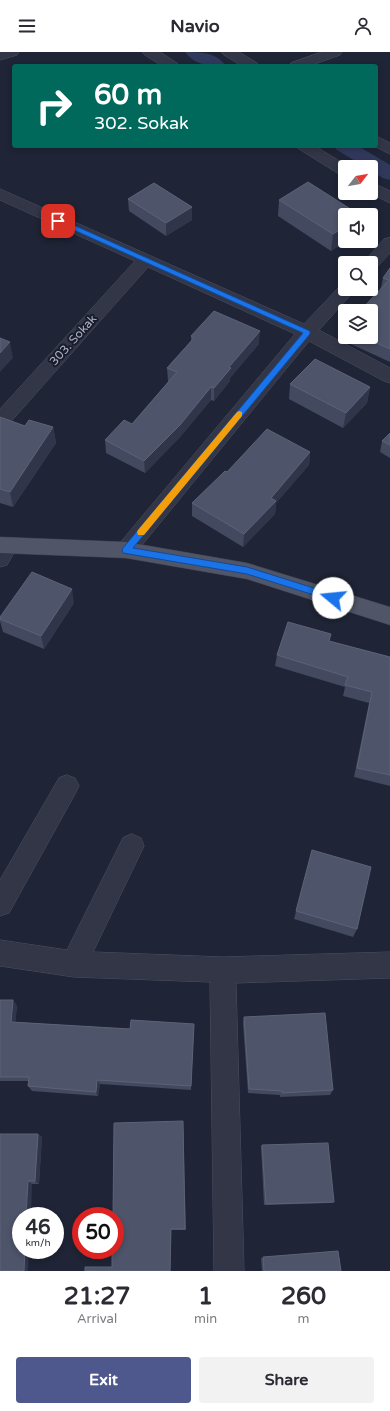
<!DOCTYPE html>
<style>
body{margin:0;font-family:"Varela Round",sans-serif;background:#f2f2f3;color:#2b2b33;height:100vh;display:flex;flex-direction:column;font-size:15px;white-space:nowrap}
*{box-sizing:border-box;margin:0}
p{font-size:13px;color:#7c7c81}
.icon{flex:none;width:22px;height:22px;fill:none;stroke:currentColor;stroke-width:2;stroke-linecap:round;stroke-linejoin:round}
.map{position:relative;height:1219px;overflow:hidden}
.details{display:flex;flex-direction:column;background:#fff;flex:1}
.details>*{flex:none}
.banner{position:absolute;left:12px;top:12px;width:366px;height:84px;border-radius:4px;box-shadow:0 2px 6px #0003;background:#00695c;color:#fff;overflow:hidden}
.needle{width:26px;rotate:59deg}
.tools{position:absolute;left:338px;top:108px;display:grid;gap:8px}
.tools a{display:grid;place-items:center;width:40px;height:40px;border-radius:4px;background:#fff;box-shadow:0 2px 6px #0003;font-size:20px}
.speed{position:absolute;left:12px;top:1155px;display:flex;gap:8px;font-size:20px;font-weight:700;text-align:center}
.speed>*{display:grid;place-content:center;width:52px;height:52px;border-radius:50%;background:#fff;box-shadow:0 2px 6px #0003;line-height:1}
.speed small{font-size:10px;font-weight:400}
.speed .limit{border:6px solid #d22;background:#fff;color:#111}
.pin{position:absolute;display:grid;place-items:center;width:34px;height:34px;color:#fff;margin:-17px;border-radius:8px;box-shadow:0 2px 6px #0006}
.me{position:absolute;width:44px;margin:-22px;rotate:287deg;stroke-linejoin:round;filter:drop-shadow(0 0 3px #0008)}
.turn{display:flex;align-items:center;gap:14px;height:84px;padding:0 16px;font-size:18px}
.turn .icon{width:52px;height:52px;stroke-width:2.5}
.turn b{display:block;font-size:28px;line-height:34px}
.eta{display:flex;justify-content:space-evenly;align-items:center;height:68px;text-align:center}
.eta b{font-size:24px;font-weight:800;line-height:28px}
.cta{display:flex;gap:8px;margin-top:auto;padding:8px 16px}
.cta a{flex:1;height:46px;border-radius:4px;background:#4f588c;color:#fff;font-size:16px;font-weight:800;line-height:46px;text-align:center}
.cta a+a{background:#f2f2f3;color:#2b2b33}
header{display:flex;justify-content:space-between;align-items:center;height:52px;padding:0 16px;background:#fff;font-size:18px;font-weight:800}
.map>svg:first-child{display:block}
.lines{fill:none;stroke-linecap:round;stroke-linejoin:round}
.canal{fill:#30395c;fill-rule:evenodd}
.minor-casing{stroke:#4d5162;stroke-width:1}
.major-casing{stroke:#3c4050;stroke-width:1}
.minor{fill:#323647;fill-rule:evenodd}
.major{fill:#505567;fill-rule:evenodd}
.wall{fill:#43495f}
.shaded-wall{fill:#30354a}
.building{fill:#4e546a;stroke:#5d6278}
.route{fill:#1a73e8;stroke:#114b97}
.slow{fill:#f59e0b}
.labels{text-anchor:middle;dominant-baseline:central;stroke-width:4;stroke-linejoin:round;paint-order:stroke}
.street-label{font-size:12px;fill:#acb0c4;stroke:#181c2b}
</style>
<header><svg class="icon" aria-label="menu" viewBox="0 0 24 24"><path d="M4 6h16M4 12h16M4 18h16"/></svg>Navio<svg class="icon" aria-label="person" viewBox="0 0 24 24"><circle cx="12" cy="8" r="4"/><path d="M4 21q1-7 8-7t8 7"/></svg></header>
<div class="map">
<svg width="390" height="1219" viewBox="0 0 390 1219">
<rect width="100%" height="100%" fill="#1f2436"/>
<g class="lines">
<g class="canal">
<path d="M 185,0 C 200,0 216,0 226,14 C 211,14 195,14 185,0 Z"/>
<path d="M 334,94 L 358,94 L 390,113 L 390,128 L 383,126 L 371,119 L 371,115 L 365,115 L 337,98 Z"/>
</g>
<g class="minor-casing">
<g id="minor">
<path d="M 0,0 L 19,0 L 17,3 L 0,8 Z"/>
<path d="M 143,0 L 160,0 L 177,11 L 179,14 L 162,14 L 145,3 Z"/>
<path d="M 222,0 L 239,0 L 257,11 L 259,14 L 242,14 L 224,3 Z"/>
<path d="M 322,0 L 342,0 L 340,3 L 309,14 L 289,14 L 291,11 Z"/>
<path d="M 376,84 L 390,91 L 390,102 L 374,94 L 376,94 Z"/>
<path d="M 296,94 L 315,94 L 349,115 L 345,115 L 345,124 L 339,122 L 299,97 Z"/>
<path d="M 371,130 L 390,139 L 390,151 L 370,141 L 371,141 Z"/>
<path d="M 0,137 L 304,272 L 341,233 L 345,232 L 345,237 L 356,237 L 319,278 L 390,316 L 390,331 L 384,329 L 309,289 L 133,504 L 126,506 L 119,504 L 116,498 L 119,492 L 295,282 L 148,215 L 7,374 L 0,376 L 0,357 L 135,209 L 0,148 Z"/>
<path d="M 390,186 L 390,201 L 377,215 L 371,216 L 371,211 L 363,211 L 384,187 Z"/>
<path d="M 8,486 L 15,488 L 18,494 L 7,513 L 0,515 L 0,489 Z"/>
<path d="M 67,723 L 75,726 L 79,734 L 75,742 L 9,861 L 0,864 L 0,828 L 59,726 Z"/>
<path d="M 132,782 L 141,786 L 144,794 L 93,900 L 223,905 L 390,900 L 390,926 L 236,931 L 244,1219 L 214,1219 L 210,930 L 74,925 L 0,914 L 0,888 L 67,898 L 123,786 Z"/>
</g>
</g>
<g class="major-casing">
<path id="major" d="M 0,485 L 126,490 L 247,511 L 390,555 L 390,573 L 247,527 L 126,506 L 0,501 Z"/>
</g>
<use href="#minor" class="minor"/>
<use href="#major" class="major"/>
</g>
<g class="wall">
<path d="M 128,147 L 192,168 L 166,184 L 129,159 Z"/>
<path d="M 279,148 L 345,189 L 346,189 L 331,199 L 278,164 Z"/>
<path d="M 390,216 L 390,310 L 342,288 L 344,276 L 345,275 L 345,285 L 371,285 L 383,226 Z"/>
<path d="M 191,284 L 259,292 L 230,326 L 230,329 L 214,349 L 211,348 L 180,385 L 145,421 L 106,401 L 105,388 L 132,372 L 169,329 L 168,329 L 167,316 L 191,289 Z"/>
<path d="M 290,332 L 370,335 L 367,351 L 343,376 L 289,347 Z"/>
<path d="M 0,365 L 25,374 L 53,375 L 56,391 L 13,455 L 0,451 Z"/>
<path d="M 390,381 L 390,406 L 380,400 L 382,389 Z"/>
<path d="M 310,400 L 309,413 L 276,451 L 275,462 L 243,495 L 192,464 L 192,451 L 227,420 Z"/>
<path d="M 74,551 L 44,597 L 3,580 L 0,569 L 0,565 Z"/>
<path d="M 329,589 L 390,605 L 390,734 L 354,725 L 369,651 L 343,644 L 345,635 L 275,614 L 277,603 Z"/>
<path d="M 312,798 L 357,877 L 353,885 L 294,867 Z"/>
<path d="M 0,948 L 13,948 L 17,954 L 15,970 L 130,977 L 194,972 L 191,1038 L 100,1032 L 98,1044 L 32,1039 L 28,1034 L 29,1029 L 0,1029 Z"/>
<path d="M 244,965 L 333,1038 L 330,1043 L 280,1045 L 280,1043 L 248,1041 L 243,971 Z"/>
<path d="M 183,1069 L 186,1178 L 171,1178 L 171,1219 L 112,1215 Z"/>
<path d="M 38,1082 L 42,1085 L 39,1132 L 32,1132 L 0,1219 Z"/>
<path d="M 262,1093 L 334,1150 L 331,1151 L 264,1153 L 261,1095 Z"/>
<path d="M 338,1199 L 341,1219 L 262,1219 L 261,1206 Z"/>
</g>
<g class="shaded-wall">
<path d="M 192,155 L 192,168 L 166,184 L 166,171 Z"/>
<path d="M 345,175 L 345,189 L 346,189 L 331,199 L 333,182 Z"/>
<path d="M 260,279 L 259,292 L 230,326 L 230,329 L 214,349 L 214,336 L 229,315 Z"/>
<path d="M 10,290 L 13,306 L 0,320 L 0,301 Z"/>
<path d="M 211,335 L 211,348 L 180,385 L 145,421 L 144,409 Z"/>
<path d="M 370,335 L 367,351 L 343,376 L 346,361 Z"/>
<path d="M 53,375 L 56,391 L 13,455 L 10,440 Z"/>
<path d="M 310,400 L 309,413 L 276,451 L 275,462 L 243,495 L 244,482 L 271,446 Z"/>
<path d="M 72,537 L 74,551 L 44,597 L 41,584 Z"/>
<path d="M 13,948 L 17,954 L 15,975 L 11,970 Z"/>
<path d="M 97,1028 L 100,1032 L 98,1044 L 96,1040 Z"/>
<path d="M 38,1082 L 42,1085 L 39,1132 L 35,1129 Z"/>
<path d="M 28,1129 L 32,1132 L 31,1164 L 26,1164 Z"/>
<path d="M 171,1177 L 171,1219 L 170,1219 Z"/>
<path d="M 25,1198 L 29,1198 L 28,1219 L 24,1219 Z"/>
</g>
<g class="building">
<path d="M 308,130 L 360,163 L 345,163 L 345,175 L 333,182 L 279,148 Z"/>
<path d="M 154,131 L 192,155 L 166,171 L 128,147 Z"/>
<path d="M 390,216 L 390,297 L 363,285 L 371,285 L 371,259 L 360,259 L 389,228 L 383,226 Z"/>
<path d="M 214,259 L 260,279 L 229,315 L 231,316 L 214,336 L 211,335 L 180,373 L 144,409 L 105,388 L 124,368 L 132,372 L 177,320 L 167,316 L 194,286 L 191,284 Z"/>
<path d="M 0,286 L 10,290 L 0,301 Z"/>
<path d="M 315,307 L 370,335 L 346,361 L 290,332 Z"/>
<path d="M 0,365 L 25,374 L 29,368 L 53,375 L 10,440 L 0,437 Z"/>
<path d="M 267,377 L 310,400 L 271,446 L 276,449 L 244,482 L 192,451 L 225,419 L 227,420 Z"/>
<path d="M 390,381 L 390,393 L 382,389 Z"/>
<path d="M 32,520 L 72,537 L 41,584 L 0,567 L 0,565 Z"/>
<path d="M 288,570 L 331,582 L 329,589 L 390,605 L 390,723 L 357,716 L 372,640 L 345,633 L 348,625 L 277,603 Z"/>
<path d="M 312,798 L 371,815 L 357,877 L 296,859 Z"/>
<path d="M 0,948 L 13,948 L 11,970 L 130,977 L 131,968 L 194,972 L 191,1034 L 97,1028 L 96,1040 L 28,1034 L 29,1025 L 0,1025 Z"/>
<path d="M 325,961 L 333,1038 L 282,1041 L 282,1039 L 249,1037 L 244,965 Z"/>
<path d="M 183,1069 L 185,1177 L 171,1177 L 170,1219 L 85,1219 L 85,1215 L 112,1215 L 112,1198 L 115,1198 L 115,1164 L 113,1164 L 114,1071 Z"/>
<path d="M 0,1082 L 38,1082 L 35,1129 L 28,1129 L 26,1164 L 21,1164 L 21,1198 L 25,1198 L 24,1219 L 0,1219 Z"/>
<path d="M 328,1091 L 334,1150 L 266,1152 L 262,1093 Z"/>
<path d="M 338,1199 L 341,1219 L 264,1219 L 263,1205 Z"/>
</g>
<path class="route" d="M 56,167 L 60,167 L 310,279 L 310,282 L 133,496 L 247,515 L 336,543 L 337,546 L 336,548 L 333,549 L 247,522 L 123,501 L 122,498 L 123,496 L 303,281 L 56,170 Z"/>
<path class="slow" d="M 239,359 L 242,360 L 242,364 L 144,483 L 138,483 L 137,480 L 138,478 L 237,360 Z"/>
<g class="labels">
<g class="street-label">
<text transform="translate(73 288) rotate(-48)">303. Sokak</text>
</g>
</g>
</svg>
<div class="tools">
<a><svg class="needle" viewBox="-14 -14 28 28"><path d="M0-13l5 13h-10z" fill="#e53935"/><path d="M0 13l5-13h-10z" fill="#7c7c81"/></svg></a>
<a><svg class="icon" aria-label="sound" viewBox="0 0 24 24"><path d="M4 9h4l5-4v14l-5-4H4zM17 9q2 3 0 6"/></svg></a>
<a><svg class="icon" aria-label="search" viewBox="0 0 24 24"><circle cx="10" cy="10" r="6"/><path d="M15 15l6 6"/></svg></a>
<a><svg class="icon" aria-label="layers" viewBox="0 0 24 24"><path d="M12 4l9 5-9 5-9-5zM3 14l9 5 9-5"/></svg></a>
</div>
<div class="speed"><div>46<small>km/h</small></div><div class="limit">50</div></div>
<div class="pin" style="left:58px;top:169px;background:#d93025"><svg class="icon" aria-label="arrive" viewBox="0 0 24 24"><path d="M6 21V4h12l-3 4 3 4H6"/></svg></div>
<svg class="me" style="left:333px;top:546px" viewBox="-20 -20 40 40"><circle r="19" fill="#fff"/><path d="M0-13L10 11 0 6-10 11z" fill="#1a73e8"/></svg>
<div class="banner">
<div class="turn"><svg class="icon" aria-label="right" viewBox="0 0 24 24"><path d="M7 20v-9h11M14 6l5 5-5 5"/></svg><div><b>60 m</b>302. Sokak</div></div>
</div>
</div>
<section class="details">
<div class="eta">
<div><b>21:27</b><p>Arrival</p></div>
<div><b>1</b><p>min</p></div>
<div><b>260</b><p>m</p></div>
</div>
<div class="cta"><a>Exit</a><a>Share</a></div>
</section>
